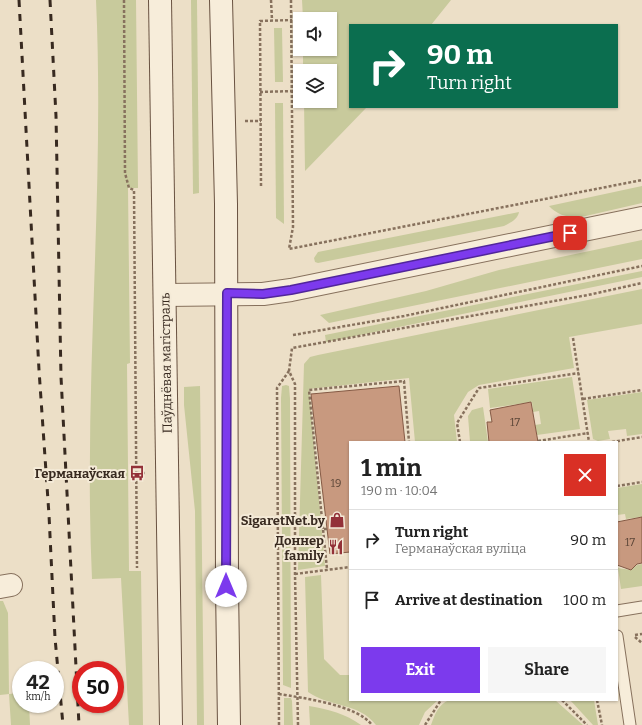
<!DOCTYPE html>
<meta charset="utf-8">
<style>
body{margin:0;font-family:Bitter,serif;background:#f6f6f6;color:#222;height:100vh;display:flex;flex-direction:column;font-size:15px;white-space:nowrap}
*{box-sizing:border-box;margin:0}
p{font-size:13px;color:#767676}
.icon{flex:none;width:22px;height:22px;fill:none;stroke:currentColor;stroke-width:2;stroke-linecap:round;stroke-linejoin:round}
.map{position:relative;flex:1;overflow:hidden}
.panel{position:absolute;left:349px;top:441px;width:269px;height:260px;display:flex;flex-direction:column;background:#fff;border-radius:0px;box-shadow:0 1px 3px #0004}
.panel>*{flex:none}
.hud{position:absolute;left:349px;top:24px;width:269px;height:84px;border-radius:0px;box-shadow:0 1px 3px #0004;background:#0b6e4f;color:#fff;overflow:hidden}
.fabs{position:absolute;left:293px;top:12px;display:grid;gap:8px}
.fabs a{display:grid;place-items:center;width:44px;height:44px;border-radius:0px;background:#fff;box-shadow:0 1px 3px #0004;font-size:20px}
.speed{position:absolute;left:12px;top:661px;display:flex;gap:8px;font-size:20px;font-weight:700;text-align:center}
.speed>*{display:grid;place-content:center;width:52px;height:52px;border-radius:50%;background:#fff;box-shadow:0 1px 3px #0004;line-height:1}
.speed small{font-size:10px;font-weight:400}
.speed .limit{border:6px solid #d22;background:#fff;color:#111}
.pin{position:absolute;display:grid;place-items:center;width:34px;height:34px;color:#fff;margin:-17px;border-radius:8px;box-shadow:0 2px 6px #0006}
.me{position:absolute;width:44px;margin:-22px;rotate:0deg;stroke-linejoin:round;filter:drop-shadow(0 0 3px #0008)}
.turn{display:flex;align-items:center;gap:14px;height:84px;padding:0 12px;font-size:18px}
.turn .icon{width:52px;height:52px;stroke-width:2.5}
.turn b{display:block;font-size:28px;line-height:34px}
.round{display:grid;place-items:center;flex:none;width:42px;height:42px;border-radius:0px;background:#f6f6f6}
.head{display:flex;align-items:center;justify-content:space-between;height:68px;padding:0 12px}
h1{font-size:24px;font-weight:700;line-height:30px}
.cta{display:flex;gap:8px;margin-top:auto;padding:8px 12px}
.cta a{flex:1;height:46px;border-radius:0px;background:#7c3aed;color:#fff;font-size:16px;font-weight:700;line-height:46px;text-align:center}
.cta a+a{background:#f6f6f6;color:#222}
ul{padding:0;list-style:none}
li{display:flex;align-items:center;gap:12px;height:60px;padding:0 12px;border-top:1px solid #e0e0e0}
li div{flex:1}
li b{display:block;font-size:15px}
li em{font-style:normal}
.map>svg:first-child{display:block}
.green{fill:#c8ca9c}
.building{fill:#c8997f;stroke:#855a45}
.lines{fill:none;stroke-linecap:round;stroke-linejoin:round}
.service-casing{stroke:#87715d;stroke-width:13}
.minor-casing{stroke:#87715d;stroke-width:24}
.tertiary-casing{stroke:#87715d;stroke-width:24}
.secondary-casing{stroke:#695241;stroke-width:24}
.path{stroke:#87715d;stroke-width:2.5;stroke-dasharray:3 2;stroke-linecap:butt}
.service{stroke:#f7edda;stroke-width:11}
.minor{stroke:#f7edda;stroke-width:22}
.tertiary{stroke:#f7edda;stroke-width:22}
.secondary{stroke:#f7edda;stroke-width:22}
.rail{stroke:#382a20;stroke-width:3;stroke-dasharray:7 7;stroke-linecap:butt}
.route-casing{stroke:#51269a;stroke-width:10}
.route{stroke:#7c3aed;stroke-width:7}
.labels{text-anchor:middle;dominant-baseline:central;stroke-width:4;stroke-linejoin:round;paint-order:stroke}
.number-label{font-size:11px;fill:#5c4638}
.street-label{font-size:13px;fill:#382a20;stroke:#f4ead7}
.poi-label{font-size:13px;font-weight:bold;fill:#382a20;stroke:#f4ead7;text-anchor:end}
</style>
<div class="map">
<svg width="642" height="725" viewBox="0 0 642 725">
<rect width="100%" height="100%" fill="#ecdfc7"/>
<g class="green">
<path d="M 96,0 L 136,0 L 138,188 L 128,188 L 130,363 L 127,364 L 129,571 L 141,571 L 143,725 L 129,725 L 121,578 L 92,579 C 83,386 105,193 96,0 Z"/>
<path d="M 191,0 L 197,0 L 199,193 L 193,194 Z"/>
<path d="M 302,0 L 451,0 L 431,25 L 350,25 L 350,107 L 367,107 L 305,171 L 304,101 L 330,101 L 330,71 L 303,71 L 303,49 L 330,49 L 330,19 L 303,19 Z"/>
<path d="M 274,28 L 282,28 L 283,82 L 275,82 Z"/>
<path d="M 275,103 L 283,103 L 284,224 L 276,218 Z"/>
<path d="M 642,186 L 642,203 L 577,218 C 566,217 556,214 549,206 Z"/>
<path d="M 519,212 C 518,219 510,223 504,226 L 318,263 L 315,262 L 314,258 L 318,252 Z"/>
<path d="M 642,240 L 642,259 L 329,323 L 320,315 L 426,291 L 499,270 Z"/>
<path d="M 642,271 L 642,277 L 326,342 L 325,335 Z"/>
<path d="M 642,289 L 642,324 L 569,337 L 574,368 L 479,385 L 468,392 L 454,415 L 457,442 L 415,442 L 409,378 L 309,389 L 325,566 L 298,570 L 304,364 L 310,357 L 318,355 Z"/>
<path d="M 572,377 L 580,429 L 537,435 L 535,425 L 541,424 L 539,411 L 533,412 L 532,402 L 490,408 L 488,389 Z"/>
<path d="M 286,385 L 289,386 L 290,399 L 291,688 L 283,685 L 281,398 L 282,386 Z"/>
<path d="M 200,386 L 204,725 L 197,725 L 195,511 L 184,405 L 184,387 Z"/>
<path d="M 642,392 L 642,434 L 627,436 L 626,429 L 608,431 L 610,439 L 598,441 L 593,439 L 587,400 Z"/>
<path d="M 483,407 L 488,442 L 470,442 L 468,416 L 472,410 Z"/>
<path d="M 642,484 L 642,517 L 626,519 L 625,514 L 617,515 L 617,488 Z"/>
<path d="M 642,564 L 642,586 L 621,589 L 618,568 L 631,570 L 637,565 Z"/>
<path d="M 321,575 L 324,659 L 340,675 L 350,675 L 350,700 L 438,700 L 425,712 L 419,725 L 376,725 C 360,703 329,707 308,692 L 305,577 Z"/>
<path d="M 0,601 L 3,601 L 8,613 L 9,694 L 21,693 L 21,704 L 29,704 L 30,725 L 11,725 L 9,694 L 0,695 Z"/>
<path d="M 284,698 L 291,698 L 292,701 L 293,725 L 284,725 Z"/>
<path d="M 449,700 L 555,700 L 583,725 L 431,725 C 435,714 438,705 449,700 Z"/>
<path d="M 570,700 L 594,700 L 598,725 L 593,725 Z"/>
<path d="M 309,706 C 328,709 346,714 361,725 L 310,725 Z"/>
</g>
<g class="building">
<path d="M 399,386 L 405,442 L 350,442 L 350,552 L 330,554 L 311,394 Z"/>
<path d="M 531,402 L 538,442 L 489,442 L 487,422 L 492,422 L 490,410 Z"/>
<path d="M 642,517 L 642,563 L 637,564 L 631,570 L 617,565 L 617,522 Z"/>
</g>
<g class="lines">
<g class="service-casing">
<g id="service">
<path d="M 617,611 L 642,607"/>
<path d="M 617,636 L 630,725"/>
</g>
</g>
<g class="minor-casing">
<path id="minor" d="M 0,587 L 11,585"/>
</g>
<g class="tertiary-casing">
<path id="tertiary" d="M 165,295 L 263,294 L 291,290 L 642,218"/>
</g>
<g class="secondary-casing">
<g id="secondary">
<path d="M 160,0 L 171,725"/>
<path d="M 221,0 L 226,204 L 227,586 L 229,725"/>
</g>
</g>
<g class="path">
<path d="M 124,0 L 125,173 L 129,188 L 134,190 L 137,568"/>
<path d="M 271,0 L 272,20"/>
<path d="M 291,0 L 293,227 L 289,249 L 642,180"/>
<path d="M 260,92 L 293,91"/>
<path d="M 245,121 L 261,121"/>
<path d="M 261,186 L 260,21 L 292,20"/>
<path d="M 293,335 L 404,316 L 642,266"/>
<path d="M 573,338 L 589,442"/>
<path d="M 583,399 L 642,390"/>
<path d="M 538,441 L 588,433"/>
<path d="M 460,442 L 457,423 L 479,388 L 579,373"/>
<path d="M 612,442 L 642,437"/>
<path d="M 137,473 L 146,473"/>
<path d="M 617,486 L 642,482"/>
<path d="M 323,529 L 309,390 L 404,381 L 409,442"/>
<path d="M 327,529 L 323,529 L 327,569"/>
<path d="M 295,574 L 350,567"/>
<path d="M 635,635 L 642,634"/>
<path d="M 635,637 L 642,643"/>
<path d="M 279,694 C 303,698 357,705 372,725"/>
<path d="M 562,700 L 587,725"/>
<path d="M 597,700 L 602,725"/>
<path d="M 279,725 L 277,388 L 289,371"/>
<path d="M 298,725 L 295,574 L 295,384 L 289,371 L 292,348 L 588,295 L 642,283"/>
<path d="M 425,725 L 441,700"/>
</g>
<use href="#service" class="service"/>
<use href="#minor" class="minor"/>
<use href="#tertiary" class="tertiary"/>
<use href="#secondary" class="secondary"/>
<g class="rail">
<path d="M 19,0 L 39,370 L 49,515 L 55,638 L 63,725"/>
<path d="M 50,0 L 56,116 L 61,377 L 79,725"/>
</g>
</g>
<g class="lines">
<g class="route-casing">
<path id="route" d="M 226,586 L 227,293 L 263,294 L 291,290 L 570,233"/>
</g>
<use href="#route" class="route"/>
</g>
<defs>
<g id="bus-bare" transform="scale(1.2)"><path d="M-5-6H5V4H4V6H2V4H-2V6H-4V4H-5ZM-3.5-4V0h7V-4ZM-3.5 1.2v1.5H-2V1.2ZM2 1.2v1.5H3.5V1.2Z" fill="#933138" stroke="#f4ead7" stroke-width="2.5" paint-order="stroke"/></g>
<g id="shop-bare" transform="scale(1.2)"><path d="M-5-2.5h2.3a2.7 3.5 0 0 1 5.4 0H5L5.5 6h-11ZM-1.5-2.5h3a1.5 2.3 0 0 0-3 0Z" fill="#933138" stroke="#f4ead7" stroke-width="2.5" paint-order="stroke"/></g>
<g id="restaurant-bare" transform="scale(1.2)"><path d="M-5-6h1v4h1v-4h1v4h1v-4h1v5L-1.5 .5V6h-2V.5L-5-1ZM5-6V6H3V1.5H1.5Q1.5-4 5-6Z" fill="#933138" stroke="#f4ead7" stroke-width="2.5" paint-order="stroke"/></g>
</defs>
<g fill-rule="evenodd">
<use href="#bus-bare" x="137" y="473"/>
<use href="#shop-bare" x="337" y="520"/>
<use href="#restaurant-bare" x="336" y="547"/>
</g>
<g class="labels">
<g class="number-label">
<text x="515" y="422">17</text>
<text x="336" y="483">19</text>
<text x="630" y="542">17</text>
</g>
<g class="street-label">
<text transform="translate(166 363) rotate(-91)">Паўднёвая магістраль</text>
</g>
<g class="poi-label">
<text x="125" y="473">Германаўская</text>
<text x="325" y="520">SigaretNet.by</text>
<text x="324" y="540">Доннер<tspan x="324" dy="15">family</tspan></text>
</g>
</g>
</svg>
<div class="fabs">
<a><svg class="icon" aria-label="sound" viewBox="0 0 24 24"><path d="M4 9h4l5-4v14l-5-4H4zM17 9q2 3 0 6"/></svg></a>
<a><svg class="icon" aria-label="layers" viewBox="0 0 24 24"><path d="M12 4l9 5-9 5-9-5zM3 14l9 5 9-5"/></svg></a>
</div>
<div class="speed"><div>42<small>km/h</small></div><div class="limit">50</div></div>
<div class="pin" style="left:570px;top:233px;background:#d93025"><svg class="icon" aria-label="arrive" viewBox="0 0 24 24"><path d="M6 21V4h12l-3 4 3 4H6"/></svg></div>
<svg class="me" style="left:226px;top:586px" viewBox="-20 -20 40 40"><circle r="19" fill="#fff"/><path d="M0-13L10 11 0 6-10 11z" fill="#7c3aed"/></svg>
<div class="hud">
<div class="turn"><svg class="icon" aria-label="right" viewBox="0 0 24 24"><path d="M7 20v-9h11M14 6l5 5-5 5"/></svg><div><b>90 m</b>Turn right</div></div>
</div>
<section class="panel">
<div class="head"><div><h1>1 min</h1><p>190 m · 10:04</p></div><a class="round" style="background:#d93025;color:#fff"><svg class="icon" aria-label="close" viewBox="0 0 24 24"><path d="M6 6l12 12M18 6L6 18"/></svg></a></div>
<ul>
<li><svg class="icon" aria-label="right" viewBox="0 0 24 24"><path d="M7 20v-9h11M14 6l5 5-5 5"/></svg><div><b>Turn right</b><p>Германаўская вуліца</p></div><em>90 m</em></li>
<li><svg class="icon" aria-label="arrive" viewBox="0 0 24 24"><path d="M6 21V4h12l-3 4 3 4H6"/></svg><div><b>Arrive at destination</b></div><em>100 m</em></li>
</ul>
<div class="cta"><a>Exit</a><a>Share</a></div>
</section>
</div>
